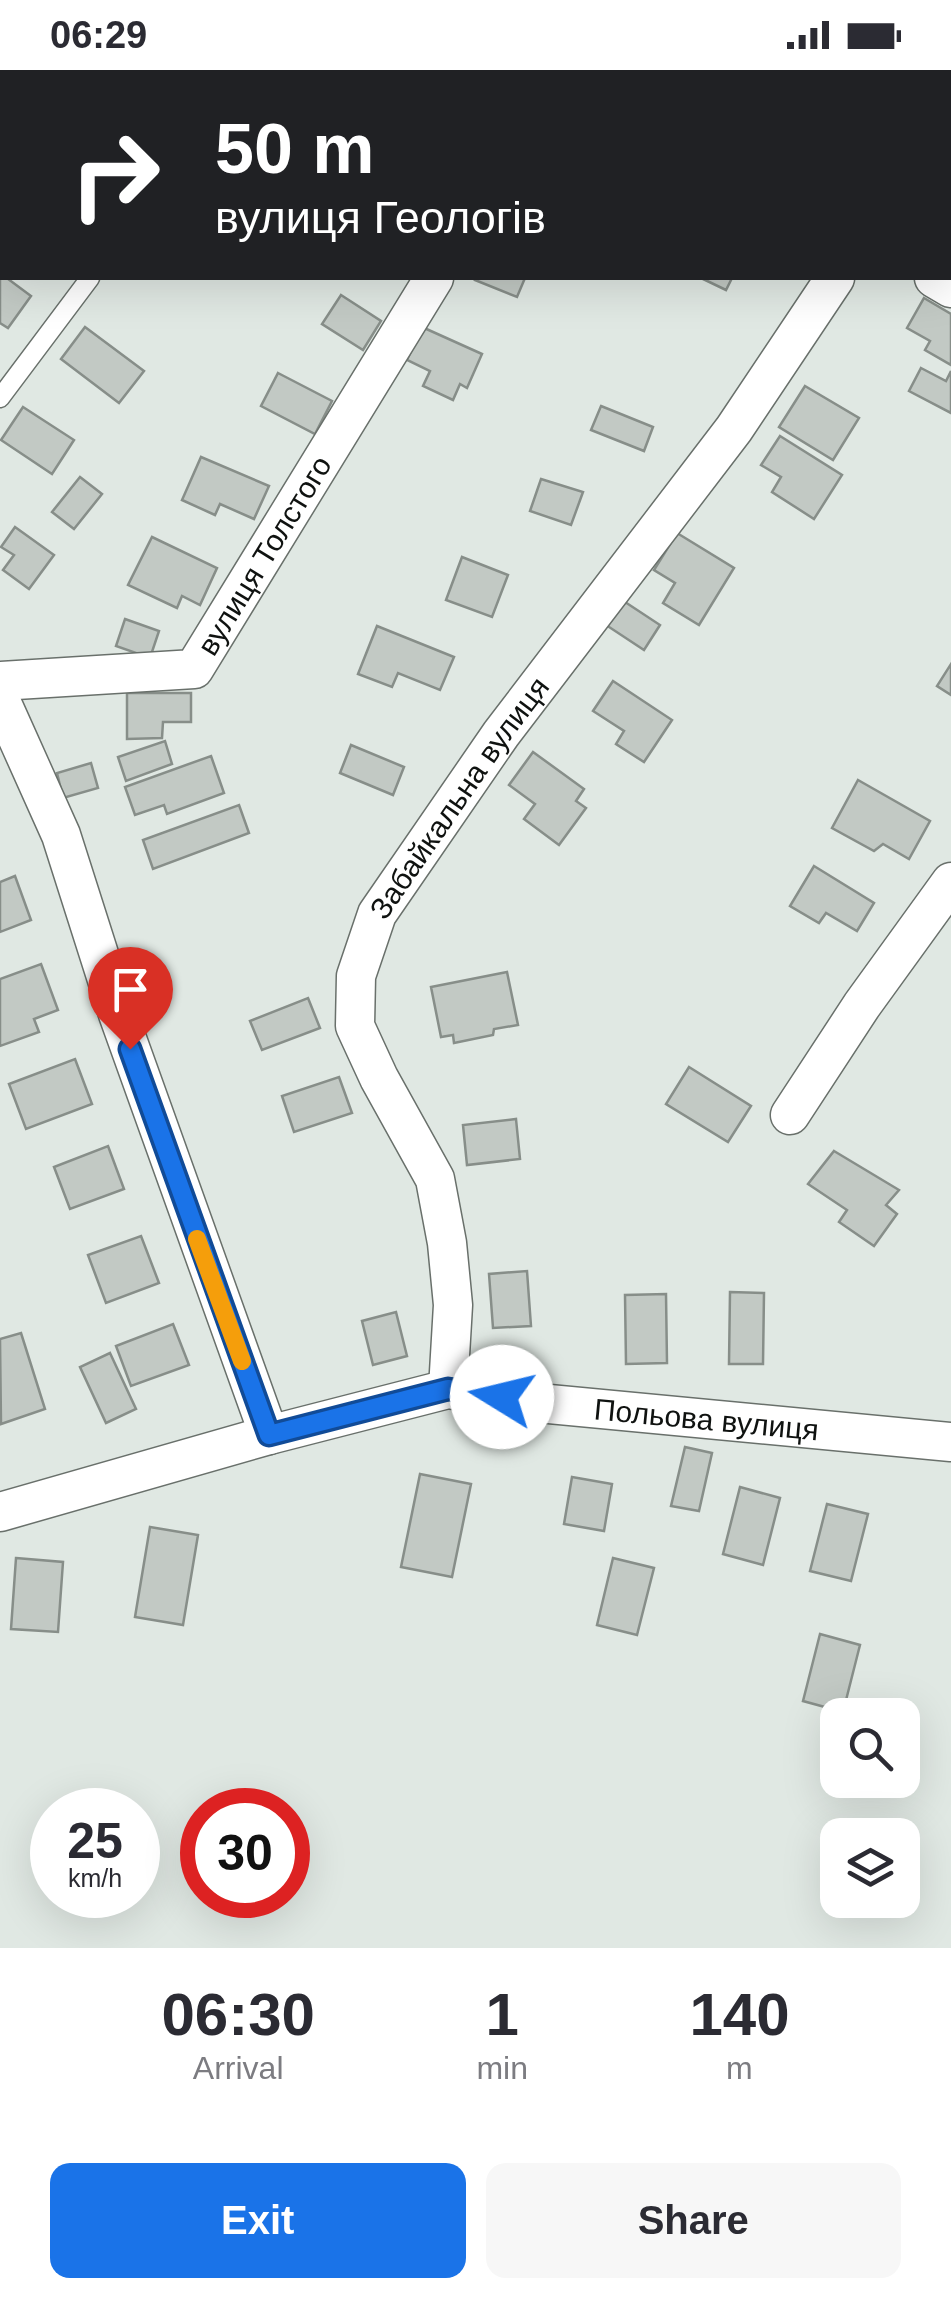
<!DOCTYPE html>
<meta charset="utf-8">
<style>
body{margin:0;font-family:Helvetica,sans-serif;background:#f7f7f7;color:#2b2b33;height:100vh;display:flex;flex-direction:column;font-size:38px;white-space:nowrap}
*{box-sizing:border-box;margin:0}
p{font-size:32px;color:#7c7c81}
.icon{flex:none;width:55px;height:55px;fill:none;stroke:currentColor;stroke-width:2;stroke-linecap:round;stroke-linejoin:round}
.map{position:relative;height:1878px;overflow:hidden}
.side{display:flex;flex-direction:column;background:#fff;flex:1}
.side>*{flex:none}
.hud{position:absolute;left:0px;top:0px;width:952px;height:210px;box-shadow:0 10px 40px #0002;background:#202124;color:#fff;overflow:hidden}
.tools{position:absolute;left:820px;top:1628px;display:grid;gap:20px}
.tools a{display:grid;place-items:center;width:100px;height:100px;border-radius:20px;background:#fff;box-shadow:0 10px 40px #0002;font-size:50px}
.speed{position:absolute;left:30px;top:1718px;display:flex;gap:20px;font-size:50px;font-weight:700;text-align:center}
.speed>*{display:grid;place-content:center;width:130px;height:130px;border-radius:50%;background:#fff;box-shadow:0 10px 40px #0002;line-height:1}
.speed small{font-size:25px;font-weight:400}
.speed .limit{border:15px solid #d22;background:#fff;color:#111}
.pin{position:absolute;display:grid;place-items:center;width:85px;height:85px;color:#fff;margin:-102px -42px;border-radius:50% 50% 50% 0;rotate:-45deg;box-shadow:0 0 10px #0007}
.pin .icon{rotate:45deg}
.me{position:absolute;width:110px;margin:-55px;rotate:279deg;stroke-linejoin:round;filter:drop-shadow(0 0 8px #0008)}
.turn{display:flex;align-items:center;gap:35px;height:210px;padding:0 50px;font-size:45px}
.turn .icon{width:130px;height:130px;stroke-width:2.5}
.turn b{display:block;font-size:70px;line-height:85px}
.eta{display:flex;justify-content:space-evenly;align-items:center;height:170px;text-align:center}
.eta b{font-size:60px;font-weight:600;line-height:70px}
.action{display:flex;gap:20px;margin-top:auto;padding:20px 50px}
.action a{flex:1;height:115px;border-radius:20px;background:#1a73e8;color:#fff;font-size:40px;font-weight:600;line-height:115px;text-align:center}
.action a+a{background:#f7f7f7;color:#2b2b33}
.status{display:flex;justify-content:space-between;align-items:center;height:70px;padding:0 50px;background:#fff;direction:ltr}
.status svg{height:28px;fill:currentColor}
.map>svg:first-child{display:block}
.building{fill:#c2c9c4;stroke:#878e89;stroke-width:2.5}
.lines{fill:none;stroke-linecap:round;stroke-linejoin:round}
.service-casing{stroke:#69706b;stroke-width:21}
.minor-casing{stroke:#69706b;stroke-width:41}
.service{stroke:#fff;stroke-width:18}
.minor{stroke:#fff;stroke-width:38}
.route-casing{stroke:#114b97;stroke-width:25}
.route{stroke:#1a73e8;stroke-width:18}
.slow{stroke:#f59e0b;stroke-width:18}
.labels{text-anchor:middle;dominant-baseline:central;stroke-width:9;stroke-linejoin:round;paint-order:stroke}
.street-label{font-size:30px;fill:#0f1210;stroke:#fff}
</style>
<div class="status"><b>06:29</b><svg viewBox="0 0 49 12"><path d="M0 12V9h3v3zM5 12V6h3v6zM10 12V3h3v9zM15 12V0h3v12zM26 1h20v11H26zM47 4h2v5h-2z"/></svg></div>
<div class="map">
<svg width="951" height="1878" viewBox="0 0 951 1878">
<rect width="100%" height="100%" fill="#e0e8e3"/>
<g class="building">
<path d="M 0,203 L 31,226 L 8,258 L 0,253 Z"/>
<path d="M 476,208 L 525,208 L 517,227 L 475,210 Z"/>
<path d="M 701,208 L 732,208 L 726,220 Z"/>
<path d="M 341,225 L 381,251 L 363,280 L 322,254 Z"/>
<path d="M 924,228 L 951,244 L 951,295 L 925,280 L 930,271 L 907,258 Z"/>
<path d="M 85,257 L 144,301 L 119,333 L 61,289 Z"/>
<path d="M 422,257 L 482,284 L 467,318 L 460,314 L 453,330 L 423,316 L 430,301 L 407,290 Z"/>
<path d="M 921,298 L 946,311 L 951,301 L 951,343 L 909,321 Z"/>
<path d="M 278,303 L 332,331 L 315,364 L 261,336 Z"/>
<path d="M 805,316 L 859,348 L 833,390 L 779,357 Z"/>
<path d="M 601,336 L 653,357 L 644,381 L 591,360 Z"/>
<path d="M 23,337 L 74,370 L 52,404 L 1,370 Z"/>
<path d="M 780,366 L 842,405 L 814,449 L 772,422 L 781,407 L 761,395 Z"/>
<path d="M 201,387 L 269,416 L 254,449 L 220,434 L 215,445 L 182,430 Z"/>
<path d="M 80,407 L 102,424 L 74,459 L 52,442 Z"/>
<path d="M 541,409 L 583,422 L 571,455 L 530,441 Z"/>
<path d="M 15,457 L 54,485 L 29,519 L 3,500 L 14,485 L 1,477 Z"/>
<path d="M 677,463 L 734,498 L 699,555 L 663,533 L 675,513 L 654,500 Z"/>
<path d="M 152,467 L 217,498 L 200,535 L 182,526 L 177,538 L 128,515 Z"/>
<path d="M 462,487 L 508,505 L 492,547 L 446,530 Z"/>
<path d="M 622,530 L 660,555 L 644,580 L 606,555 Z"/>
<path d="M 125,549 L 159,561 L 150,588 L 116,576 Z"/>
<path d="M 377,556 L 454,587 L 440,620 L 398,603 L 392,617 L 358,604 Z"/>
<path d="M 951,594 L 951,625 L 937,616 Z"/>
<path d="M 613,611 L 672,650 L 644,692 L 616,674 L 624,661 L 593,641 Z"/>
<path d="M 127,623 L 191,623 L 191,652 L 163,652 L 162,668 L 127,669 Z"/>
<path d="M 165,671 L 172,694 L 126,711 L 118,687 Z"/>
<path d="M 351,675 L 404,697 L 393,725 L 340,703 Z"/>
<path d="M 533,682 L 584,719 L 576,731 L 586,738 L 559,775 L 524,749 L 535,734 L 509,715 Z"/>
<path d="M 211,686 L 224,723 L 167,744 L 164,735 L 135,745 L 125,717 Z"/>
<path d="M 91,693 L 98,718 L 63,728 L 57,703 Z"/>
<path d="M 858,710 L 930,751 L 909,789 L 883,774 L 874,781 L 832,758 Z"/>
<path d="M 239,735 L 249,763 L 153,799 L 143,770 Z"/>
<path d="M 814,796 L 874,833 L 857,861 L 826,843 L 819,853 L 790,836 Z"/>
<path d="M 15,806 L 31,850 L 0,862 L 0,812 Z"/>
<path d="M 41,894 L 58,940 L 34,949 L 39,962 L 0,976 L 0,909 Z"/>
<path d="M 507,902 L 518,955 L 494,959 L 493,965 L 454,973 L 453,965 L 441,967 L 431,917 Z"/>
<path d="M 308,928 L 320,958 L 262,980 L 250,951 Z"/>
<path d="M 75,989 L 92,1034 L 26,1059 L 9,1014 Z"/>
<path d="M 689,997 L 751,1036 L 728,1072 L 666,1034 Z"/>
<path d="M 339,1007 L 352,1043 L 294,1062 L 282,1026 Z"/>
<path d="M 516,1049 L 520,1089 L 467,1095 L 463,1055 Z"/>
<path d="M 108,1076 L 124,1119 L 70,1139 L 54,1097 Z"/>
<path d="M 834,1081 L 899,1120 L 886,1135 L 897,1144 L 874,1176 L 839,1152 L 847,1140 L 808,1114 Z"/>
<path d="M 141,1166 L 159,1213 L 106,1233 L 88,1185 Z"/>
<path d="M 527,1201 L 531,1256 L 493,1258 L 489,1204 Z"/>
<path d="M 730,1222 L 764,1223 L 763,1294 L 729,1294 Z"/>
<path d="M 666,1224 L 667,1293 L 626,1294 L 625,1225 Z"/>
<path d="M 396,1242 L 407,1286 L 373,1295 L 362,1251 Z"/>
<path d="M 173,1254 L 189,1295 L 131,1316 L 116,1276 Z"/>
<path d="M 21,1263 L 45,1339 L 1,1354 L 0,1269 Z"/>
<path d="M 110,1283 L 136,1339 L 106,1353 L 80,1297 Z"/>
<path d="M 685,1377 L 712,1383 L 699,1441 L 671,1436 Z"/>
<path d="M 420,1404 L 471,1414 L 452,1507 L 401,1497 Z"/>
<path d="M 572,1407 L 612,1414 L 604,1461 L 564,1454 Z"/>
<path d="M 740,1417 L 780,1428 L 763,1495 L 723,1484 Z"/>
<path d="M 827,1434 L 868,1444 L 851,1511 L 810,1501 Z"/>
<path d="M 150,1457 L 198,1465 L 183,1555 L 135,1547 Z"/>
<path d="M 16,1488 L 63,1492 L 58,1562 L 11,1559 Z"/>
<path d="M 613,1488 L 654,1498 L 637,1565 L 597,1555 Z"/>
<path d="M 820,1564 L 860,1575 L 843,1642 L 803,1631 Z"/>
</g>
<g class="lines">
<g class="service-casing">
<g id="service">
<path d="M 243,2 L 245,0"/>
<path d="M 0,328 L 90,208"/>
</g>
</g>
<g class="minor-casing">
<g id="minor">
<path d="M 486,0 L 492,2"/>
<path d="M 614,2 L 615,0"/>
<path d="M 950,36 L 951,35"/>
<path d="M 934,208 L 951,218"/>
<path id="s1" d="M 0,611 L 194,599 L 434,208"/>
<path d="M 0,629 L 61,765 L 118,944 L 269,1365"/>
<path d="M 790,1045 L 862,935 L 951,812"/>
<path id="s2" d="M 448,1319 L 453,1235 L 447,1173 L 435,1109 L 379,1008 L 355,956 L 356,906 L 377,844 L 501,664 L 734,359 L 835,208"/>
<path id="s3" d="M 0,1442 L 269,1365 L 448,1319 L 528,1332 L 951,1372"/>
</g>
</g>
<use href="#service" class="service"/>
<use href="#minor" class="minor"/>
</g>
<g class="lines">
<g class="route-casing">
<path id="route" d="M 130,979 L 269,1365 L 448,1319 L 502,1327"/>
</g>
<use href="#route" class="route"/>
<path class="slow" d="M 197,1169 L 242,1291"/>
</g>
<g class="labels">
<g class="street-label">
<text stroke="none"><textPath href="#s1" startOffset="328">вулиця Толстого</textPath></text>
<text stroke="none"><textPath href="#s2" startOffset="642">Забайкальна вулиця</textPath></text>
<text stroke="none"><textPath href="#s3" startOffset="725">Польова вулиця</textPath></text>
</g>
</g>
</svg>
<div class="tools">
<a><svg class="icon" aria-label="search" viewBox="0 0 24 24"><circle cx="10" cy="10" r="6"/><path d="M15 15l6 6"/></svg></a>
<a><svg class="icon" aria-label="layers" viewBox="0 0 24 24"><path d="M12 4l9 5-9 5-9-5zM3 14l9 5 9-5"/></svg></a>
</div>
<div class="speed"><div>25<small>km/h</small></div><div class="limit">30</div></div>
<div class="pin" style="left:130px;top:979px;background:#d93025"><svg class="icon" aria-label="arrive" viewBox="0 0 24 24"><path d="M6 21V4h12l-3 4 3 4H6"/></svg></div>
<svg class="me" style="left:502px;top:1327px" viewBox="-20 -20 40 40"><circle r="19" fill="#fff"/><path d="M0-13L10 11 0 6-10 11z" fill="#1a73e8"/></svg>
<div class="hud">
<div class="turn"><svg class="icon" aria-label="right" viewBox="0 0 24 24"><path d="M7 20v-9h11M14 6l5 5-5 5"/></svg><div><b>50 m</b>вулиця Геологів</div></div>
</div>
</div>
<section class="side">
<div class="eta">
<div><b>06:30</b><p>Arrival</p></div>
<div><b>1</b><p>min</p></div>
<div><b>140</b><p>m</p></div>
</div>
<div class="action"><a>Exit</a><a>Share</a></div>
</section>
